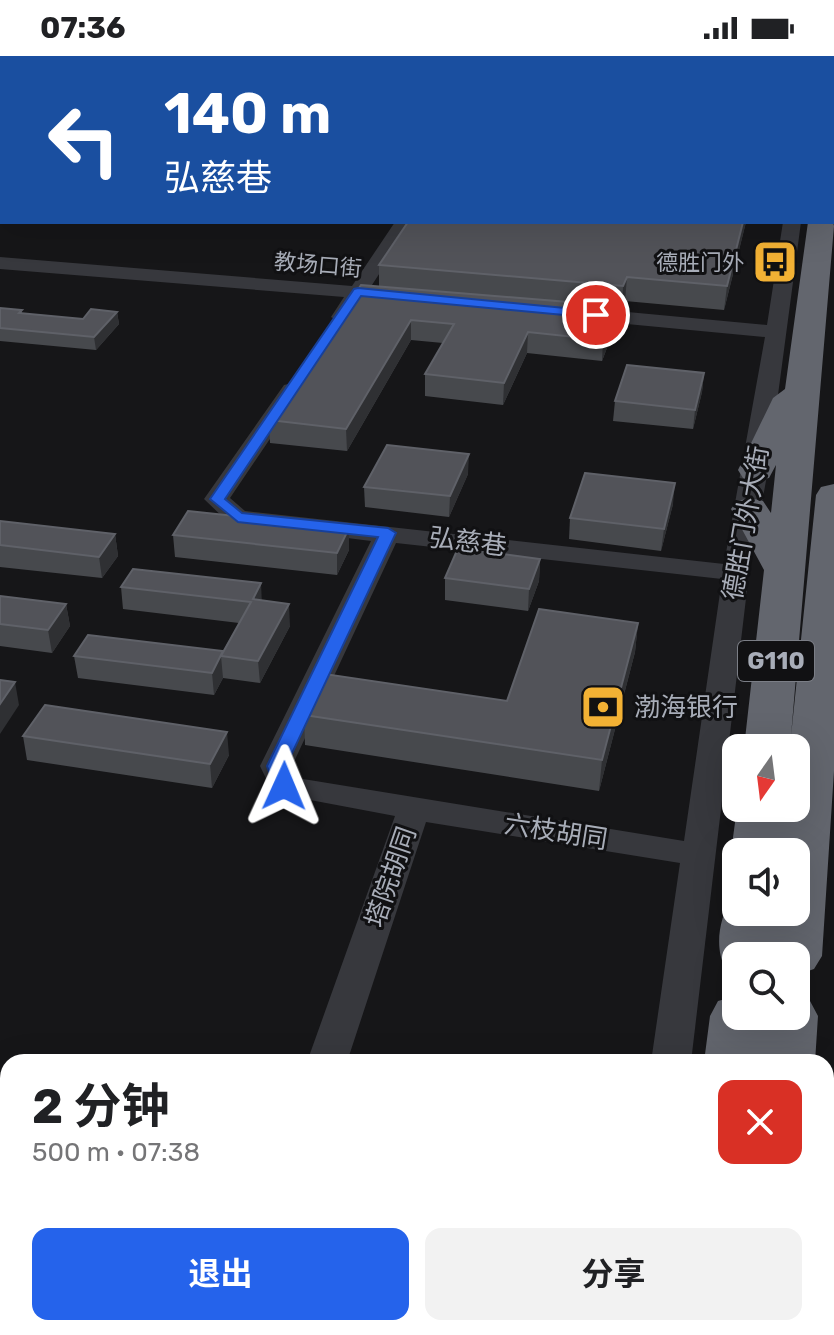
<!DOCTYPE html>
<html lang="zh">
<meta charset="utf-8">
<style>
body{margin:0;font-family:Rubik,"Noto Sans SC",sans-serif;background:#f2f2f2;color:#202124;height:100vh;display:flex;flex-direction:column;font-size:30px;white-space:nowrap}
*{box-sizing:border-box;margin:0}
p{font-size:26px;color:#757577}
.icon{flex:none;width:44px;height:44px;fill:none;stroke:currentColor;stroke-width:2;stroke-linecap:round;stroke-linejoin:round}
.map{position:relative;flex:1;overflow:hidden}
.drawer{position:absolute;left:0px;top:998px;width:834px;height:282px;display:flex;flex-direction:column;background:#fff;border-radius:24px 24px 0 0;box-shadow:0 8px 32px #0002}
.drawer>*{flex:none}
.banner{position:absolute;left:0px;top:0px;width:834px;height:168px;box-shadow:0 8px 32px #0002;background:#1a4fa0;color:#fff;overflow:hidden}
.needle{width:52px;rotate:194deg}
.buttons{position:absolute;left:722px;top:678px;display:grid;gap:16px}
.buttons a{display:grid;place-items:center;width:88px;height:88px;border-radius:16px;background:#fff;box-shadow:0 8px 32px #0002;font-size:40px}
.pin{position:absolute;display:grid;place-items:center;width:68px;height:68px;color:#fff;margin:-34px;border:4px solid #fff;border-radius:50%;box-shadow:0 2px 8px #0007}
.me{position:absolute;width:88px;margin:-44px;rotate:1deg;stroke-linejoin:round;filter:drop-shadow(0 0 6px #0008)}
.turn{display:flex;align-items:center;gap:28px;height:168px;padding:0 32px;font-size:36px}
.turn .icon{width:104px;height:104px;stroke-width:2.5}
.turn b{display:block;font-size:56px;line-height:68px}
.round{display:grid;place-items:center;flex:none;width:84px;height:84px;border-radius:16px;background:#f2f2f2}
.headline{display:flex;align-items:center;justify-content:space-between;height:136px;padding:0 32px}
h1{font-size:48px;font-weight:700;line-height:60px}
.cta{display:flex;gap:16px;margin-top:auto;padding:16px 32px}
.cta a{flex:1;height:92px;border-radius:16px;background:#2563eb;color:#fff;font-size:32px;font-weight:700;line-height:92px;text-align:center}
.cta a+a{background:#f2f2f2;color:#202124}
.status{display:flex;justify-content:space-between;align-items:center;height:56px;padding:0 40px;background:#fff;direction:ltr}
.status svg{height:22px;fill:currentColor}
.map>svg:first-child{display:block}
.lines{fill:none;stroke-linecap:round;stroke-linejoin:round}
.minor{fill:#37383d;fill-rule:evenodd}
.highway{fill:#63666e;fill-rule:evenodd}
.wall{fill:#47494d}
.shaded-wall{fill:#2f3033}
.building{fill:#525359;stroke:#5f6168;stroke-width:2}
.route{fill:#2563eb;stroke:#184099;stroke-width:2}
.labels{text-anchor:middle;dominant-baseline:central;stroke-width:6;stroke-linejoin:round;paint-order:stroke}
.far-poi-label{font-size:22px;fill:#a8adb8;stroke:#111113;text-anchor:end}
.far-street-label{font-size:22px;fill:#a8adb8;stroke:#111113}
.shield{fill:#111113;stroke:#7b7e86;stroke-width:2}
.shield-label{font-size:24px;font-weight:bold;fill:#a8adb8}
.street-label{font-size:26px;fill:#a8adb8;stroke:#111113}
.poi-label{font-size:26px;fill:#a8adb8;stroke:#111113;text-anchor:start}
</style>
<div class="status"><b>07:36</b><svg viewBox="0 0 49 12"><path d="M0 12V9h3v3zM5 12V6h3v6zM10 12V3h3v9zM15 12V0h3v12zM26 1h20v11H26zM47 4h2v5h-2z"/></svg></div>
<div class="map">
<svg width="834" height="1279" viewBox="0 0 834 1279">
<rect width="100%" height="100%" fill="#161618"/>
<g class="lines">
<g class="minor">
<path d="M 0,0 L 8,0 L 0,4 Z"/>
<path d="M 293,0 L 338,0 L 339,2 L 294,2 Z"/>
<path d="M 425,0 L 440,0 L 424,2 Z"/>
<path d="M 605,0 L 624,0 L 625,2 L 606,2 Z"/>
<path d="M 832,39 L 834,40 L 834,50 L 832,49 Z"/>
<path d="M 2,41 L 2,52 L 0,53 L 0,42 Z"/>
<rect x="832" y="83" width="2" height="10"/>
<rect x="832" y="108" width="2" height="10"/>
<path d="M 395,166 L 413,166 L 370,232 L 385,238 L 375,244 L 363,243 L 348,265 L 341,267 L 331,261 L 344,241 L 0,213 L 0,201 L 352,230 Z"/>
<path d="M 783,166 L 801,166 L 768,414 L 749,517 L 691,1006 L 651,1006 L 680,807 L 426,766 L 347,1006 L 307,1006 L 395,760 L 273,737 L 260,710 L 371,485 L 229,467 L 204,443 L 284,329 L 292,327 L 303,334 L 230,442 L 245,455 L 724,508 L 765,281 L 574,263 L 564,257 L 574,251 L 767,269 ZM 396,487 L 722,523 L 684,785 L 297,722 L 292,710 Z"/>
<path d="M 826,1154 L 834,1156 L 834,1192 L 826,1190 Z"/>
<path d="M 0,1215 L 8,1217 L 8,1257 L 0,1255 Z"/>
<path d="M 165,1272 L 244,1272 L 247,1279 L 168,1279 Z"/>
<path d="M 611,1272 L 657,1272 L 656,1279 L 610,1279 Z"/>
</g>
<g class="highway">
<path d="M 644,0 L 665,0 L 666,2 L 645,2 Z"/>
<path d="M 832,162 L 834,170 L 791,680 L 816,439 L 821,431 L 834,428 L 834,715 L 822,900 L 814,913 L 796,919 L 796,900 L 736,900 L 736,916 L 726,913 C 714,893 719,863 731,843 L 736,842 L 736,856 L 796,856 L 796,796 L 736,796 L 736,804 L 731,796 L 737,752 L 796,752 L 796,692 L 744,692 L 764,514 L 731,453 L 737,445 L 750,442 L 763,445 L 771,457 L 776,409 L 769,422 L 756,425 L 743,422 L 738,414 L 773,342 L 785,333 L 808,166 L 832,166 Z"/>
<path d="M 736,940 L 736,960 L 796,960 L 796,941 L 810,945 L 818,960 L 815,1006 L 704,1006 L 710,960 L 718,945 Z"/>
<path d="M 669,1272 L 795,1272 L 795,1279 L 668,1279 Z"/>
</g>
</g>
<g class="wall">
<path d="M 408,166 L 746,166 L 724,254 L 625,245 L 622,253 L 616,253 L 615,271 L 602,305 L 527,297 L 503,349 L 425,340 L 425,318 L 443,287 L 411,284 L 347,395 L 270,387 L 269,364 L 379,230 L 379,209 Z"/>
<path d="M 0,252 L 22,254 L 22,257 L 83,263 L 117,256 L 119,268 L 96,294 L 0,285 Z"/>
<path d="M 704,317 L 702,336 L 693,373 L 613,365 L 615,345 Z"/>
<path d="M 468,418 L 449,461 L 365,451 L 364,431 Z"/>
<path d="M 673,448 L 661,495 L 569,483 L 570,462 Z"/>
<path d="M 0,465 L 115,478 L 118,500 L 102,522 L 0,511 Z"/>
<path d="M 349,472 L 349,494 L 337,519 L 175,501 L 173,479 Z"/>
<path d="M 540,503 L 539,525 L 528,555 L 445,544 L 445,522 Z"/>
<path d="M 121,531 L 262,544 L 290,570 L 260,627 L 223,622 L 214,639 L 78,622 L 74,600 L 223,595 L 239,567 L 123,553 Z"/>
<path d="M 0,540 L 66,548 L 70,570 L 52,597 L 0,590 Z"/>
<path d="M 638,567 L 635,596 L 599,735 L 305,689 L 304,659 L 507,645 Z"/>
<path d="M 23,680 L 229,699 L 212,732 L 27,704 Z"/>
</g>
<g class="shaded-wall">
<path d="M 743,166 L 746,166 L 724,254 L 727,230 Z"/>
<path d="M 627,221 L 625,245 L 622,253 L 623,230 Z"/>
<path d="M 616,250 L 615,271 L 602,305 L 603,284 Z"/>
<path d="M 117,256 L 119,268 L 96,294 L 94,281 Z"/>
<path d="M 411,264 L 411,284 L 347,395 L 346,373 Z"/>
<path d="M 528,276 L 527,297 L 503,349 L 504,327 Z"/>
<path d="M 704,317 L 702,336 L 693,373 L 695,354 Z"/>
<path d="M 469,398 L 468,418 L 449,461 L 450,440 Z"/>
<path d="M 675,427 L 673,448 L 661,495 L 664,473 Z"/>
<path d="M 349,472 L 349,494 L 337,519 L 337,497 Z"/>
<path d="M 115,478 L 118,500 L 102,522 L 99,501 Z"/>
<path d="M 540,503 L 539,525 L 528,555 L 529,533 Z"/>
<path d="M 261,527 L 262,549 L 253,543 Z"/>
<path d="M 66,548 L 70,570 L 52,597 L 48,574 Z"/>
<path d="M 289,548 L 290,570 L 260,627 L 258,605 Z"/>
<path d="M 638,567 L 635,596 L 599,735 L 602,704 Z"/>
<path d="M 221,600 L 223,622 L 214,639 L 212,617 Z"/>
<path d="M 15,626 L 19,649 L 0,678 L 0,648 Z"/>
<path d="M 227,676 L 229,699 L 212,732 L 210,708 Z"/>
</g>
<g class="building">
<path d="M 4,0 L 28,0 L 24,2 L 2,2 L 2,16 L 0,17 L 0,2 Z"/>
<path d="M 74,0 L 160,0 L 158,2 L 71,2 Z"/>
<path d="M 464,0 L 512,0 L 511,2 L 462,2 Z"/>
<path d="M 0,59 L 2,60 L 2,80 L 0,81 Z"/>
<path d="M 408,166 L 743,166 L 727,230 L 627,221 L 623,230 L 379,209 Z"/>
<path d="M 361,229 L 616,250 L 603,284 L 528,276 L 504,327 L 425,318 L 454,268 L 411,264 L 346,373 L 269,364 Z"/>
<path d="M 0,252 L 22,254 L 19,257 L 83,263 L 91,253 L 117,256 L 94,281 L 0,272 Z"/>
<path d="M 627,309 L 704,317 L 695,354 L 615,345 Z"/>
<path d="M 387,389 L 469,398 L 450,440 L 364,431 Z"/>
<path d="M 585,417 L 675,427 L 664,473 L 570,462 Z"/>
<path d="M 188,455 L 349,472 L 337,497 L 173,479 Z"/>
<path d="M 0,465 L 115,478 L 99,501 L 0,489 Z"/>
<path d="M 458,492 L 540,503 L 529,533 L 445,522 Z"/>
<path d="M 133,513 L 261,527 L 253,543 L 289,548 L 258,605 L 221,600 L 251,546 L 121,531 Z"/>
<path d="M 0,540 L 66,548 L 48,574 L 0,568 Z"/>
<path d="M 539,553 L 638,567 L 602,704 L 304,659 L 325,618 L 507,645 Z"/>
<path d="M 88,579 L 223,595 L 212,617 L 74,600 Z"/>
<path d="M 0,624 L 15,626 L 0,648 Z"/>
<path d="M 45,649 L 227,676 L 210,708 L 23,680 Z"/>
</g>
<path class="route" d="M 358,232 L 596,255 L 603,259 L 596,262 L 361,240 L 225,443 L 242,457 L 388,472 L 396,477 L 286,710 L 293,730 L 284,737 L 274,730 L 267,710 L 378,481 L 238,466 L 210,443 L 354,233 Z"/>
<defs>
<g id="bus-square" transform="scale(2.3)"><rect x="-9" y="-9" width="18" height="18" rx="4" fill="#f2b134" stroke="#111113"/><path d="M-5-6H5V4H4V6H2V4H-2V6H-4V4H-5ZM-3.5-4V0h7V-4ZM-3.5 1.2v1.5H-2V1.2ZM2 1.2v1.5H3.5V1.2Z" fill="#111"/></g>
<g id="bank-square" transform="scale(2.3)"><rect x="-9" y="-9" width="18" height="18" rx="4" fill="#f2b134" stroke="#111113"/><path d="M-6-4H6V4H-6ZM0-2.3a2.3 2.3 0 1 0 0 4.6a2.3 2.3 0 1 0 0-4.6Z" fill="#111"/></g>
</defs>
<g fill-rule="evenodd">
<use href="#bus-square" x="775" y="206"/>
<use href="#bank-square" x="603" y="651"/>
</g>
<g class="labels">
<g class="far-poi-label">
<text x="744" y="206">德胜门外</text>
</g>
<g class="far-street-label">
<text transform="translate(318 209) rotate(5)">教场口街</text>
</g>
<rect class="shield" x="738" y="585" width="76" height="40" rx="6"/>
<g class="shield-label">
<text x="776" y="605">G110</text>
</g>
<g class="street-label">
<text transform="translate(746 467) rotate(-80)">德胜门外大街</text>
<text transform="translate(468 486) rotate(7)">弘慈巷</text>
<text transform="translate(556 776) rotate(9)">六枝胡同</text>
<text transform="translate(391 821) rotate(-71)">塔院胡同</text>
</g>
<g class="poi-label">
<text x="634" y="651">渤海银行</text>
</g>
</g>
</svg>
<div class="buttons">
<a><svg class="needle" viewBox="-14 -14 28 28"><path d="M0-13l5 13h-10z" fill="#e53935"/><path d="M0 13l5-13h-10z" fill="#757577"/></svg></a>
<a><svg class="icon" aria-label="sound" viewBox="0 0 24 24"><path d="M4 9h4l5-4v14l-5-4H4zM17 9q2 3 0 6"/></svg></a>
<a><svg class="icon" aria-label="search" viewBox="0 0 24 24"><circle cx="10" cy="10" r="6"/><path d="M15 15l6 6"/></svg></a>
</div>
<div class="pin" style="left:596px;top:259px;background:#d93025"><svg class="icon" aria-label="arrive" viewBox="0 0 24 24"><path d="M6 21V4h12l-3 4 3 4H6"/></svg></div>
<svg class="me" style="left:284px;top:730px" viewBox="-20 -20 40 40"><path d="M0-17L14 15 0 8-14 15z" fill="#2563eb" stroke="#fff" stroke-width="4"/></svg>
<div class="banner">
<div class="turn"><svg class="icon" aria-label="left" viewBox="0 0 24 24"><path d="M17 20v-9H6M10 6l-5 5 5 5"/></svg><div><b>140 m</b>弘慈巷</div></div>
</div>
<section class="drawer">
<div class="headline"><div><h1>2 分钟</h1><p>500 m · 07:38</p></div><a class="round" style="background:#d93025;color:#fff"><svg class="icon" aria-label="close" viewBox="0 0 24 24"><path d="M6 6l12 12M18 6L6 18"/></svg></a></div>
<div class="cta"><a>退出</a><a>分享</a></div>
</section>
</div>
